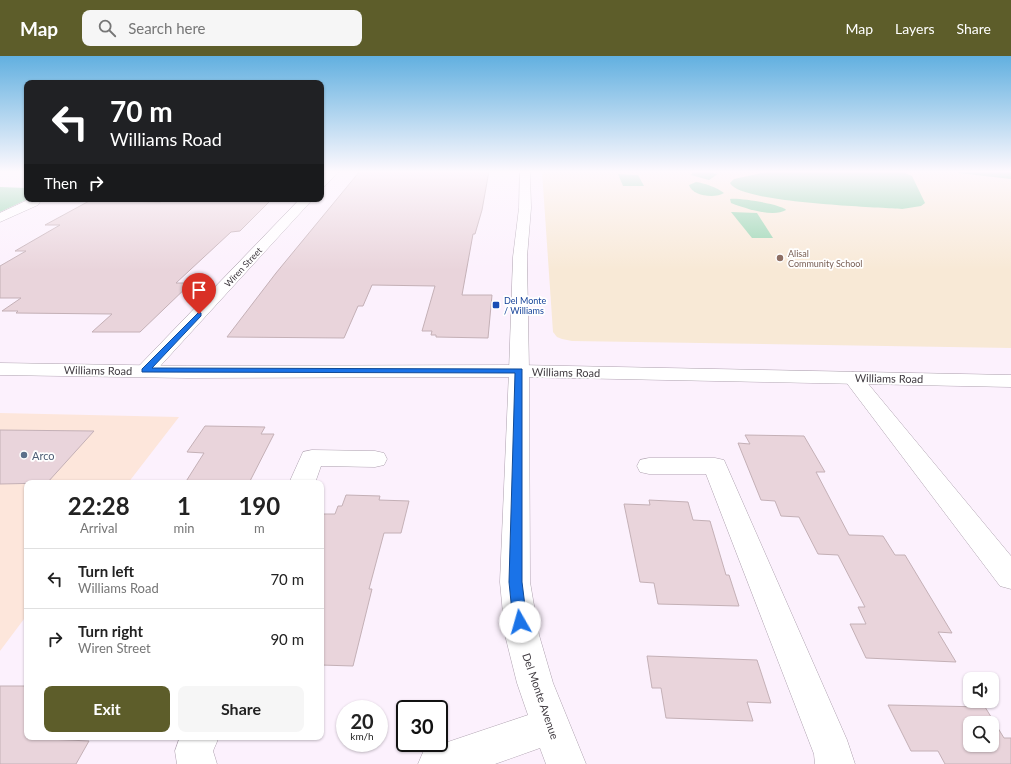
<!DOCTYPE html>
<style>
body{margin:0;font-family:Lato,sans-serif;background:#f6f6f6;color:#222;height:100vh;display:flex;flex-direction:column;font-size:15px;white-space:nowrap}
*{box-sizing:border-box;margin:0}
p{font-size:13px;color:#767676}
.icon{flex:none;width:22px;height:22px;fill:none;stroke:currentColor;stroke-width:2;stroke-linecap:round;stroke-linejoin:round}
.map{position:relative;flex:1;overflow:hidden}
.side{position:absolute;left:24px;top:424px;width:300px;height:260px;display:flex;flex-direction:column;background:#fff;border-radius:8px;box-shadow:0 1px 3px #0004}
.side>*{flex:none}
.hud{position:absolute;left:24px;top:24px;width:300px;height:122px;border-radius:8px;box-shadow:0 1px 3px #0004;background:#202124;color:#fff;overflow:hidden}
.tools{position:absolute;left:963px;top:616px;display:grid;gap:8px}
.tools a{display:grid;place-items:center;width:36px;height:36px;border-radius:8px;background:#fff;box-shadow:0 1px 3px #0004;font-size:20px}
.speed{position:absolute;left:336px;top:644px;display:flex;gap:8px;font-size:20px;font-weight:700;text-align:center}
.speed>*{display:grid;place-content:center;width:52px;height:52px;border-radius:50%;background:#fff;box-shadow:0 1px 3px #0004;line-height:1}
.speed small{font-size:10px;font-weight:400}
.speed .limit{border:2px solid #111;border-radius:6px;background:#fff;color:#111}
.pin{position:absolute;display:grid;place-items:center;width:34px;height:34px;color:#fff;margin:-41px -17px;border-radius:50% 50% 50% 0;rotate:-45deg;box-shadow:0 0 4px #0007}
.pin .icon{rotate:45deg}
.me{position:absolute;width:44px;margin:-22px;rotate:353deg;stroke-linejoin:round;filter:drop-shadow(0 0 3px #0008)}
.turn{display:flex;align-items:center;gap:14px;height:84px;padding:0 20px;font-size:18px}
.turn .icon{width:52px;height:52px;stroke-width:2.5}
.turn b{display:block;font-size:28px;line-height:34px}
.then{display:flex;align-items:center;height:38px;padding:0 20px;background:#0003;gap:8px;font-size:15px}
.eta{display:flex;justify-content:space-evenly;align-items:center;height:68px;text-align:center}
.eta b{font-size:24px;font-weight:700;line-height:28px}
.button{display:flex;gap:8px;margin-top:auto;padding:8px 20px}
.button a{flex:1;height:46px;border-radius:8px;background:#5d5d2a;color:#fff;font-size:16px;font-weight:700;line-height:46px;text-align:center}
.button a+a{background:#f6f6f6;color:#222}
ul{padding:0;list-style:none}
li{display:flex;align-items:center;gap:12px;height:60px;padding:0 20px;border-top:1px solid #e0e0e0}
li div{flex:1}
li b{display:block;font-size:15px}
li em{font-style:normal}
header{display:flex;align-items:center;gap:24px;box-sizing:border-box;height:56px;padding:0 20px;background:#5d5d2a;color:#fff}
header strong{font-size:19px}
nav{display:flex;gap:22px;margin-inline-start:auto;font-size:14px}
.search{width:280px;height:36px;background:#f6f6f6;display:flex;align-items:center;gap:10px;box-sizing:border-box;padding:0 14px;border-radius:8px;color:#767676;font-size:15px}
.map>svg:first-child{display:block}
.commercial{fill:#fde6db}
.education{fill:#f8e9d6}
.green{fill:#94d4ad}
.building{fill:#e9d4db;stroke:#c4b0b6;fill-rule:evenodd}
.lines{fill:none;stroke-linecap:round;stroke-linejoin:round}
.minor-casing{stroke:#aea1af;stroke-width:1}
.tertiary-casing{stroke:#aea1af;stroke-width:1}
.secondary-casing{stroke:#aea1af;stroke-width:1}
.minor{fill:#fff;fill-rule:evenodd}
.tertiary{fill:#fff;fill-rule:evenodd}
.secondary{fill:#fff;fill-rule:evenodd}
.route{fill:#1a73e8;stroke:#114b97}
.education-dot{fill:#8d6e63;stroke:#fff;stroke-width:1.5}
.transit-dot{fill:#1a4fb4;stroke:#fff;stroke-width:1.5}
.service-dot{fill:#5c6f8a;stroke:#fff;stroke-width:1.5}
.labels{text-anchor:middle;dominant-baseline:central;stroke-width:3.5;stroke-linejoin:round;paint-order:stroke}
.far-education-label{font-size:9px;fill:#785e54;stroke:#fff;text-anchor:start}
.far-street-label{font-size:9px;fill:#403b41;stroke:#fff}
.far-transit-label{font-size:9px;fill:#164399;stroke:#fff;text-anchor:start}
.street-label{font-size:11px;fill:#403b41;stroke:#fff}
.service-label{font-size:11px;fill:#4e5e75;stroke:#fff;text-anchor:start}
</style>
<header>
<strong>Map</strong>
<div class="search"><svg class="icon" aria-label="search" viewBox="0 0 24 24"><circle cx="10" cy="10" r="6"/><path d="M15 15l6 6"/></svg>Search here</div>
<nav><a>Map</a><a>Layers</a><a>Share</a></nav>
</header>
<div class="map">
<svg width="1011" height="708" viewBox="0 0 1011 708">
<rect width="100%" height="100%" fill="#fcf1fd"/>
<path class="commercial" d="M 0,357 L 179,361 L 128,427 L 27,427 L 27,559 L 0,595 Z"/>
<path class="education" d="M 542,115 L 1011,115 L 1011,292 L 572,285 L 562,283 L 557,281 L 553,276 Z"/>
<g class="green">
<path d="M 704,115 L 718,118 L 709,124 L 691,119 L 693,116 Z"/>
<path d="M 771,115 L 903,116 L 912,120 L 925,147 L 921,150 L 902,153 C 876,151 739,147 730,127 L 734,123 Z"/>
<path d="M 958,115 L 1011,115 L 1011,123 L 958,117 Z"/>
<path d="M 618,118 L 638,119 L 644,130 L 623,130 Z"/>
<path d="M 696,126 C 704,127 718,132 724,137 C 715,143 692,140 689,129 Z"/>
<path d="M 0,131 L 27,132 L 28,143 L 0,156 Z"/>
<path d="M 730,143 C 738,141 784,149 786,154 C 773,162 744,152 731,147 Z"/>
<path d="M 731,156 L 757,157 L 773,182 L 752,182 Z"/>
</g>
<g class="building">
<path d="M 360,115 L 489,115 L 482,154 L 475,178 L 473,178 L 462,239 L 492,239 L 488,282 L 436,281 L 436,279 L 431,279 L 432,275 L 422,275 L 435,230 L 372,229 L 363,250 L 358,250 L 344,282 L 227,281 L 276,217 Z"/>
<path d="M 167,143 L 272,143 L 240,175 L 231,176 L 176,227 L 191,227 L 140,276 L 92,276 L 112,258 L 16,257 L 18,255 L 2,255 L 21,242 L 0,242 L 0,210 L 26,195 L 15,195 L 60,169 L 45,169 L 91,144 L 160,146 Z"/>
<path d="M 205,370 L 265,371 L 261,378 L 274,378 L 249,427 L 185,427 L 204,397 L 187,396 Z"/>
<path d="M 0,374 L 94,375 L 47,427 L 0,428 Z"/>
<path d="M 745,379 L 804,380 L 825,416 L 816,416 L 849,479 L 883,480 L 895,499 L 905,499 L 952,577 L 938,576 L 956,606 L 866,602 L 850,568 L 866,568 L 858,551 L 865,551 L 838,499 L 818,498 L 799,461 L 781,460 L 775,445 L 761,444 L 738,387 L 750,388 Z"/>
<path d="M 346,439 L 380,440 L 379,444 L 409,445 L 401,477 L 384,477 L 369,533 L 372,533 L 353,610 L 321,609 L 321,458 L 335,458 L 338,450 L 342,450 Z"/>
<path d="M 649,444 L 688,446 L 693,464 L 710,465 L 726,519 L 729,519 L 739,550 L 658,548 L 654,527 L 640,526 L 624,448 L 650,449 Z"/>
<path d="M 647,600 L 757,604 L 771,647 L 747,646 L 753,665 L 666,662 L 661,632 L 652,632 Z"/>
<path d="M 0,630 L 27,630 L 27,682 L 89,685 L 76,708 L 0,708 Z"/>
<path d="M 888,649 L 985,651 L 1004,682 L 1011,682 L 1011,708 L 945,708 L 938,695 L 911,695 ZM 970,667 L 992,667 L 992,689 L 970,689 Z"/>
</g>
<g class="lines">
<g class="minor-casing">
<g id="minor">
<path d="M 328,115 L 339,115 L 325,130 L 321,131 L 321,122 Z"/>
<path d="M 30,143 L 38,143 L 40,146 L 38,149 L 0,166 L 0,157 Z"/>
<path d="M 300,143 L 313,143 L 152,319 L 145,321 L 138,319 L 135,315 L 138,311 Z"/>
<path d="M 519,309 L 526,311 L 529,315 L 530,526 L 539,579 L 553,627 L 586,708 L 546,708 L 540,692 L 495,708 L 418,708 L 424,694 L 528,659 L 517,627 L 505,579 L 500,526 L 509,315 L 512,311 Z"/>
<path d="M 853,316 L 860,318 L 1011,500 L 1011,533 L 1000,530 L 846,326 L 843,322 L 846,318 Z"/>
<path d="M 312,394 L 375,395 L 384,397 L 387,403 L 384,409 L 375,411 L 321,410 L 315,427 L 289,427 L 303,396 Z"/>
<path d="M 649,402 L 715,402 L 724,404 L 847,684 L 855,708 L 815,708 L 814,698 L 706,418 L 649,418 L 640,416 L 637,410 L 640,404 Z"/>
<path d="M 180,681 L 219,681 L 213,695 L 217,708 L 177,708 L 175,695 Z"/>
</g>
</g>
<g class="tertiary-casing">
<path id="tertiary" d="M 520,115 L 530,115 L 531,152 L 527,201 L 529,315 L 526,319 L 519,321 L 512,319 L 509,315 L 513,201 L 519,152 Z"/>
</g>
<g class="secondary-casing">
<path id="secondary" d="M 0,307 L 187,310 L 519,309 L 1011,319 L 1011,331 L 519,321 L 187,322 L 0,319 Z"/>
</g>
<use href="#minor" class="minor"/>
<use href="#tertiary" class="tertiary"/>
<use href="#secondary" class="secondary"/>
</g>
<linearGradient id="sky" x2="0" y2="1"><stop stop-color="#62b0e0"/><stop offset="0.54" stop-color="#fef9fe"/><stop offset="1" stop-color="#fef9fe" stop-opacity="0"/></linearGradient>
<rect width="1011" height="214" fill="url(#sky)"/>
<path class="route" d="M 199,256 L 201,257 L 201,260 L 152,312 L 522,313 L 522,526 L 527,566 L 525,570 L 520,571 L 515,570 L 513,566 L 509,526 L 515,317 L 142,316 L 142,313 Z"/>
<circle class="education-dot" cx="780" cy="202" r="4"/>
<rect class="transit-dot" x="492" y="245" width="8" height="8" rx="2"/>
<circle class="service-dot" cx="24" cy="399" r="4"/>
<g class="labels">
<g class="far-education-label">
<text x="788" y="197">Alisal<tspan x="788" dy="10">Community School</tspan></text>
</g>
<g class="far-street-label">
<text transform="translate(243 211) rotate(-47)">Wiren Street</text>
</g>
<g class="far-transit-label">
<text x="504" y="244">Del Monte<tspan x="504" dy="10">/ Williams</tspan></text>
</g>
<g class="street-label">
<text transform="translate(98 314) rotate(1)">Williams Road</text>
<text transform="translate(566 316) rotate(1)">Williams Road</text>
<text transform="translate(889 322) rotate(1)">Williams Road</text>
<text transform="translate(541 640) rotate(71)">Del Monte Avenue</text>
</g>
<g class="service-label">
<text x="32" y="399">Arco</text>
</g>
</g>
</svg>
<div class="tools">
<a><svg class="icon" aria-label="sound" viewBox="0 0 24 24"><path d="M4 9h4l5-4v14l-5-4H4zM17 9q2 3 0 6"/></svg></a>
<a><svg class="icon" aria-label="search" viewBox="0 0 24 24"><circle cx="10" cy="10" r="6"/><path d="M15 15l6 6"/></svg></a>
</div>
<div class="speed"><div>20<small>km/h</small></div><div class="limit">30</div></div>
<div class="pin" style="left:199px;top:258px;background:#d93025"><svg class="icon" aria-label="arrive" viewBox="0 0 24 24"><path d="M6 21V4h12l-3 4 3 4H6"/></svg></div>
<svg class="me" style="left:520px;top:566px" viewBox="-20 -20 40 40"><circle r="19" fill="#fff"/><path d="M0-13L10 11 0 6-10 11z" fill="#1a73e8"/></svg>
<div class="hud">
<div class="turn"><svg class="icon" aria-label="left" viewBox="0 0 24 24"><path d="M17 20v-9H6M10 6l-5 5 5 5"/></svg><div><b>70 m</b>Williams Road</div></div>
<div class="then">Then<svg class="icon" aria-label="right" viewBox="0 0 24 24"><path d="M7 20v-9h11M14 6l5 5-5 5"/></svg></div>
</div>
<section class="side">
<div class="eta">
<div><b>22:28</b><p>Arrival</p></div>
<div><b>1</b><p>min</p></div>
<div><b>190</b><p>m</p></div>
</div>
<ul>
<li><svg class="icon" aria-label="left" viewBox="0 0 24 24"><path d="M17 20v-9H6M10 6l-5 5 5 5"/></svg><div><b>Turn left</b><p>Williams Road</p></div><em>70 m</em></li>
<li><svg class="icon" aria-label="right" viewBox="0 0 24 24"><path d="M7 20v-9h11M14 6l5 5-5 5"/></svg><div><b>Turn right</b><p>Wiren Street</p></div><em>90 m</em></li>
</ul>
<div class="button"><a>Exit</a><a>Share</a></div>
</section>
</div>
